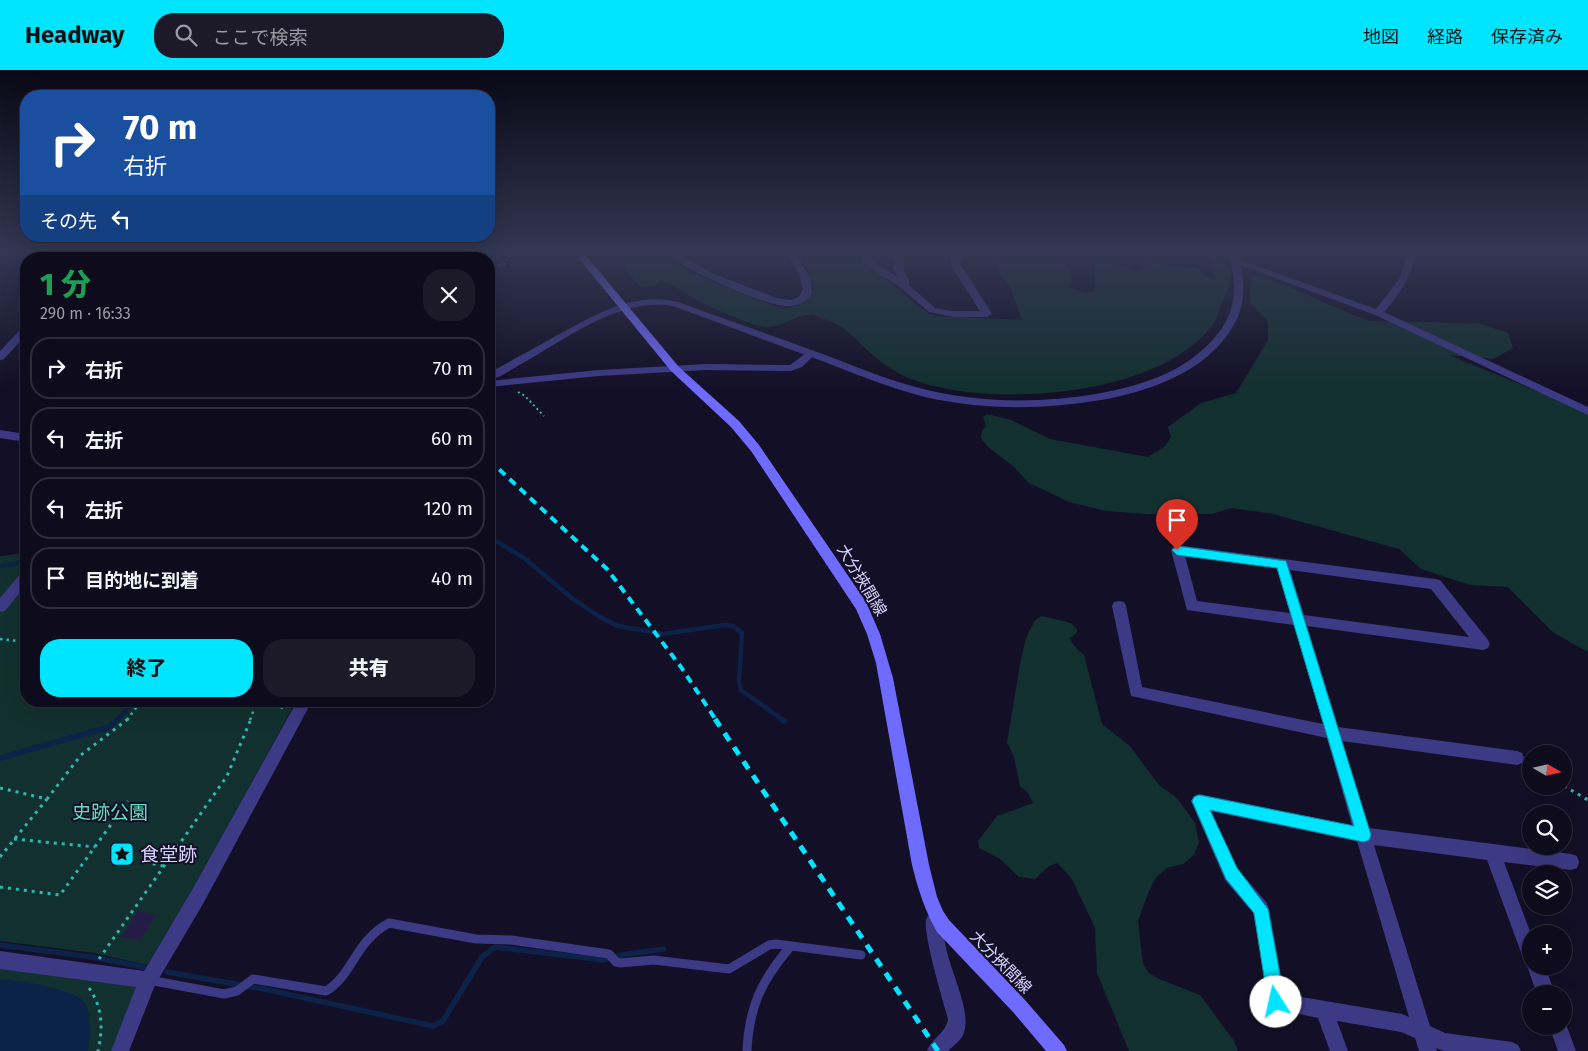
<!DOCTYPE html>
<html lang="ja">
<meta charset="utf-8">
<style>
body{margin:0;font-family:"Fira Sans","Noto Sans JP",sans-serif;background:#1c1929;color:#f1f3f6;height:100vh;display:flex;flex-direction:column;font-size:19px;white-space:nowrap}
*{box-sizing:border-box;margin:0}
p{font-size:16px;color:#9b9ba3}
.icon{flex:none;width:28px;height:28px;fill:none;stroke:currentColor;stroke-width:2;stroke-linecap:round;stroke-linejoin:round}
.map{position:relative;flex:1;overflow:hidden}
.details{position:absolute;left:20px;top:182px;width:475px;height:455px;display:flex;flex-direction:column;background:#0e0b1c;border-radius:20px;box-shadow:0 5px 20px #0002,0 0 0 1px #2e2b3b}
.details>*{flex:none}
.guide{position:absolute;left:20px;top:20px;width:475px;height:152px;border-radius:20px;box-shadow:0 5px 20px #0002,0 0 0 1px #2e2b3b;background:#1a4fa0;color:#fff;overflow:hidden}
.needle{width:32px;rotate:99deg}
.buttons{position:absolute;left:1522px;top:675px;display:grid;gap:10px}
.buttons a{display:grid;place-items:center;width:50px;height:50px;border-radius:50%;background:#0e0b1c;box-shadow:0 5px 20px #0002,0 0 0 1px #2e2b3b;font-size:25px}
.pin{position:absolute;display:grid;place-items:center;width:42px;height:42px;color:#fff;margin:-51px -21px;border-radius:50% 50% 50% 0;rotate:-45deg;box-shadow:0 0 5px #0007}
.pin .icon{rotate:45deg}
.me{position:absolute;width:55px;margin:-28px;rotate:350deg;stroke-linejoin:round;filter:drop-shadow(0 0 4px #0008)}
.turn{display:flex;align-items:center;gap:18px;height:105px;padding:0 20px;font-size:22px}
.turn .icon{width:65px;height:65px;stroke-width:2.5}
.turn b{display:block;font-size:35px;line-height:42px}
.then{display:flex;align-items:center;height:48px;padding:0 20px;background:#0003;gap:10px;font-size:19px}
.round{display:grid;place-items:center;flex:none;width:52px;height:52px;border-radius:20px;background:#1c1929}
.overview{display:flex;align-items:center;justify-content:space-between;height:85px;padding:0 20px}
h1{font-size:30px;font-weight:800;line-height:38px;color:#1e9e55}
.primary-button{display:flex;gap:10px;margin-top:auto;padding:10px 20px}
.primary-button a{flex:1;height:58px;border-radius:20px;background:#00e5ff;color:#111;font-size:20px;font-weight:800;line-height:58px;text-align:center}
.primary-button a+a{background:#1c1929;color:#f1f3f6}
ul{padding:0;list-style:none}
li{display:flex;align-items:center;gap:15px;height:62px;margin:0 10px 8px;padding:0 10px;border:2px solid #2e2b3b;border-radius:20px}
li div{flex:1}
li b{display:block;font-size:19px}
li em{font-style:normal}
header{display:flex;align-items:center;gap:30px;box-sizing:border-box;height:70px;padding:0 25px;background:#00e5ff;color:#111}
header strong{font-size:24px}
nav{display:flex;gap:28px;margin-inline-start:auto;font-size:18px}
.search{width:350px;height:45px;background:#1c1929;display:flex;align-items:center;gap:12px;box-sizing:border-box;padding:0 18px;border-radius:20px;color:#9b9ba3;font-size:19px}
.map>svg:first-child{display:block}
.green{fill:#12302f}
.water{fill:#0c2248}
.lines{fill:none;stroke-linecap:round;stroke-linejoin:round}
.stream-far1{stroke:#0c2248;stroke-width:4.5}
.stream{stroke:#0c2248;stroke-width:5.5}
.building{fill:#241b47}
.path-far2{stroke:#2fb8b0;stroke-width:2;stroke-dasharray:2 3;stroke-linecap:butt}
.path-far1{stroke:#2fb8b0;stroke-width:2.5;stroke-dasharray:2.5 4;stroke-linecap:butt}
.path{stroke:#2fb8b0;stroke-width:3;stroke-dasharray:3 5;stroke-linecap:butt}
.service{stroke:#3d3a85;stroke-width:9}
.minor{fill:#3d3a85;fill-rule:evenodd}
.tertiary{fill:#3d3a85;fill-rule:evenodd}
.secondary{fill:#6f6bff;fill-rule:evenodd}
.rail-far2{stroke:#00e5ff;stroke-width:3;stroke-dasharray:6 5;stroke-linecap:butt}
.rail-far1{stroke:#00e5ff;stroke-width:4;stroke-dasharray:8 6;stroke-linecap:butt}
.rail{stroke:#00e5ff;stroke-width:5;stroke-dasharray:9 8;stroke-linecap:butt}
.route{fill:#00e5ff;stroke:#0095a6}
.labels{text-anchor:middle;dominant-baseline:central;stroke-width:4;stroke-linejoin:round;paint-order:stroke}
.street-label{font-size:16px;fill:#d9d4ff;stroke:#130f26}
.near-park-label{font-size:19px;fill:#5fe0c0;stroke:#130f26}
.near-poi-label{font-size:19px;fill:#d9d4ff;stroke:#130f26;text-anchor:start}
</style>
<header>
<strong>Headway</strong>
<div class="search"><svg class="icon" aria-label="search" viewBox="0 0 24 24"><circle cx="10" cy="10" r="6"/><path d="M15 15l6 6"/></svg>ここで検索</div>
<nav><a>地図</a><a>経路</a><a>保存済み</a></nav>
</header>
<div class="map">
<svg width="1588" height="981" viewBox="0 0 1588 981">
<rect width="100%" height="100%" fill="#130f26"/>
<g class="green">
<path d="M 618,181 L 655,181 L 691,203 L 782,239 L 798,236 L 813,220 C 813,205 803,197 803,181 L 845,181 C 850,191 862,191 871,197 C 893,211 911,236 935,246 L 1022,250 L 1010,217 L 994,193 L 992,181 L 1073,181 L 1073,185 L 1064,189 L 1063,194 C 1073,201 1074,207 1068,217 L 1085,223 L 1094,222 L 1095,193 L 1096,189 C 1104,185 1111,186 1118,191 L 1118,195 L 1128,197 L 1132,201 L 1141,201 C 1148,195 1150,183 1162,190 L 1159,195 L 1197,198 L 1207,208 L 1213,208 L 1212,193 L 1208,185 L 1211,182 L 1221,182 C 1238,201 1228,219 1220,238 C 1217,246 1215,252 1210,258 C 1156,327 988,339 911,309 C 895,303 879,291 867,280 C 856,270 846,257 832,252 C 826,250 819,246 814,245 C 794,243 780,262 759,256 C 737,249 714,239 693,228 C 682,221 673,214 660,210 L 654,216 L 641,217 L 625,198 L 626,194 L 618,187 L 620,185 Z"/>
<path d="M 1252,205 L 1275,211 L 1325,233 L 1369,251 L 1478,253 L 1508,263 L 1513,278 L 1493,289 L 1449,285 L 1588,342 L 1588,582 L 1554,563 L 1508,517 L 1470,515 L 1421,499 L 1399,479 L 1273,444 L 1231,438 L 1212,444 L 1146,444 L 1106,441 L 1069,432 L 1029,413 L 1013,396 L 988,377 L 981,368 L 982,361 L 986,356 L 983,347 L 987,344 L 1011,350 L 1050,369 L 1148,387 L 1165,376 L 1171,367 L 1168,357 L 1201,333 L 1236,323 L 1268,270 L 1268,252 L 1249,232 Z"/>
<path d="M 26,483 L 26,631 L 296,631 L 190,826 L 147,895 L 94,883 L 0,871 L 0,486 Z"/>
<path d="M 1042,546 L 1071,553 L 1077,559 L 1077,563 L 1070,568 L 1074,576 L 1084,585 L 1102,654 L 1130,676 L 1159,715 L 1177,728 L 1195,753 L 1199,772 L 1194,785 L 1183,794 L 1167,798 L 1156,807 L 1147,826 L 1138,851 L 1143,894 L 1149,903 L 1159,909 L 1200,925 L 1234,971 L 1238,981 L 1129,981 L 1097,903 L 1095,858 L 1072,809 L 1057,793 L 1049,796 L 1035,809 L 1019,807 L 1000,789 L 979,778 L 978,771 L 997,746 L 1033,733 L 1028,723 L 1020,716 L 1014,687 L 1007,672 L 1021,589 L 1026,568 L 1035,550 Z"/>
<path d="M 0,895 L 140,914 L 114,981 L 0,981 Z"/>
</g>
<path class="water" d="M 0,909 C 14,909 78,920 84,932 C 92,944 90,967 88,981 L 0,981 Z"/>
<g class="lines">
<g class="stream-far1">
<path d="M 489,467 L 524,488 L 573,529 L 600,547 L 618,556 L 663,564 L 725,555 L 733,556 L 742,563 L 739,611 L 741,620 L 783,650"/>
<path d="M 0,496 L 26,492"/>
<path d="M 116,650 L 126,641 L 132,631"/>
</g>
<g class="stream">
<path d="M 781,649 L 784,651"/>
<path d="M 0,688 L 109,657 L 118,649"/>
<path d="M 0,875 L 92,887 L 143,897"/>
<path d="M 167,902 L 264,919 L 433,956 L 443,951 L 482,887 L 495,877 L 603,890 L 627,884 L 664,879"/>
</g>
</g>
<path class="building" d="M 137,841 L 156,844 L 141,870 L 122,867 Z"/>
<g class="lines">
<g class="path-far2">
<path d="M 185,189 L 190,181"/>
<path d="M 489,199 L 504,194 L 513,181"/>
<path d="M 518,322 L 525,326 L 544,346"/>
</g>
<g class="path-far1">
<path d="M 0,569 L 26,572"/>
<path d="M 242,631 L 285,638"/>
<path d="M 127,650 L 141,631"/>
<path d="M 250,650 L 256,634"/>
</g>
<g class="path">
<path d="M 1564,716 L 1588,730"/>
<path d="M 0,718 L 47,729 L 81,685 L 128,649"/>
<path d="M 14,769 L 95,777"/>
<path d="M 0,787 L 47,729"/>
<path d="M 145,792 L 163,796"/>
<path d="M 0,817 L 60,825 L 128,731"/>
<path d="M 99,889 L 227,706 L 251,649"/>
<path d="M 89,918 C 103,938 103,958 98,981"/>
</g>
<g class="service">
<path d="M 149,910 L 224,924 L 237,921 L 253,909 L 326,921 C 353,905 355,871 389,853 L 476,869 L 511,870 L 609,884 L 616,892 L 620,893 L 654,890 L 729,899 L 769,875 L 776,874 L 861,885"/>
<path d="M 747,981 C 749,937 761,911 790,877"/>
</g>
<g class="minor">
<path d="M 100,181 L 109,181 L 103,189 L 94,189 Z"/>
<path d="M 663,181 L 674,181 L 712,203 L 776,228 L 791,230 L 799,227 L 803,219 L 799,204 L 785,181 L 794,181 L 811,209 L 812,223 C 806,232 797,237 786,236 C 763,235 680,198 663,181 Z"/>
<path d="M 862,181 L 871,181 L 871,190 L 899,208 L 894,200 L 896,181 L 904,181 L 904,200 L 909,210 L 909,215 L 935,238 L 952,241 L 980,241 L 951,195 L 951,181 L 960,181 L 961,195 L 992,244 L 987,247 L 952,247 L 929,242 L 901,218 L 863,193 Z"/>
<path d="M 1407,181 L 1416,181 C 1412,206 1400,224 1384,242 L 1588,337 L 1588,345 L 1375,245 L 1230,191 L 1235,188 L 1238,189 L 1376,239 L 1400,208 Z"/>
<path d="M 26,256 L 26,265 L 4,289 L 0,290 L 0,281 L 23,257 Z"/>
<path d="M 810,280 L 814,281 L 814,285 L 802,297 L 791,301 L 706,300 L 599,306 L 489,317 L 489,311 L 599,300 L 706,294 L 790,295 Z"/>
<path d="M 1177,475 L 1435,509 L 1440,510 L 1488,570 L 1490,574 L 1488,578 L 1483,580 L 1307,556 L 1338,657 L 1517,681 L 1522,683 L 1524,688 L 1522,693 L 1517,695 L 1342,671 L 1369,758 L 1571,784 L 1577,786 L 1579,792 L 1577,798 L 1571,800 L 1504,792 L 1531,864 L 1531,896 L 1545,896 L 1555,924 L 1537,924 L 1527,896 L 1529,893 L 1525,891 L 1522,885 L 1487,790 L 1374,775 L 1430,956 L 1445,963 L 1512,972 L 1518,975 L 1521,981 L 1444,981 L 1436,978 L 1437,981 L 1419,981 L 1415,968 L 1401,962 L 1337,951 L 1348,981 L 1330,981 L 1318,948 L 1271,938 L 1253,843 L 1225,810 L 1191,731 L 1194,726 L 1199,724 L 1352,755 L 1327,668 L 1131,626 L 1112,536 L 1114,532 L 1119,531 L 1124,532 L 1126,536 L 1142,617 L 1323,654 L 1294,555 L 1187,540 L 1171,480 L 1173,477 ZM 1185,486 L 1277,498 L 1290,543 L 1197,531 ZM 1290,500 L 1431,519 L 1469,567 L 1304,545 ZM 1211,741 L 1357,771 L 1409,947 L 1402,944 L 1284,924 L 1269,839 L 1267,833 L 1237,798 Z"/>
<path d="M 26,501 L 26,515 L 5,541 L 0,542 L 0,528 L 22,502 Z"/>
<path d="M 297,631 L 312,631 L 203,834 L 155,915 L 129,981 L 111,981 L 136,917 L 0,899 L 0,881 L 144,901 L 191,822 Z"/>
<path d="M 938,841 L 944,843 L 946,849 C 934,880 978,939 962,967 C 959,972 953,976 948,981 L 927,981 C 932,968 946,963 948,949 C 943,931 923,864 926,850 C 928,844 933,843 938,841 Z"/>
<path d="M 1564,949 L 1576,981 L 1558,981 L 1549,956 L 1564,956 Z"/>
</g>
<g class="tertiary">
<path d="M 1227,181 L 1236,181 C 1252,224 1242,256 1208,286 C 1178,311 1139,323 1101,330 C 1043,340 983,340 925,327 C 886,317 849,301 811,287 C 765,270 719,253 673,236 C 620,227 567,268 523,293 C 512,299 500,308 489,310 L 489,303 C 511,291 534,278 556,266 C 595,245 633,221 678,232 C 724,249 771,265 817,282 C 850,294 882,308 916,317 C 974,333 1037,334 1096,324 C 1133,317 1171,307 1200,282 C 1234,253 1242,223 1227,181 Z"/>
<path d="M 0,360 L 26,364 L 26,372 L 0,368 Z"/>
</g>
<path class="secondary" d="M 573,181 L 582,181 L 679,297 L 739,351 L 759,375 L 866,532 L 880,564 L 893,608 L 929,795 L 937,827 L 943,841 L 949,850 L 1025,930 L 1064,975 L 1067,981 L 1046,981 L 1013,942 L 937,862 C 925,841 918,819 912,795 L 876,593 L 867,564 L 856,539 L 751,381 L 731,357 L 671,301 Z"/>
<path class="rail-far2" d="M 251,181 L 259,189"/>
<path class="rail-far1" d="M 489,390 L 607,499 L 681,597 L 716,650"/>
<path class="rail" d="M 715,649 L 938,981"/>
</g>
<linearGradient id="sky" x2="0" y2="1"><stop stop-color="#0a0815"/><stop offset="0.57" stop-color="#333752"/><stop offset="1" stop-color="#333752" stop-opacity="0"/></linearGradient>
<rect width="1588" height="319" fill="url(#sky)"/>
<path class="route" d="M 1177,476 L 1286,491 L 1371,765 L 1369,770 L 1364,772 L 1210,740 L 1237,798 L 1268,839 L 1285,932 L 1282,938 L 1276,940 L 1271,938 L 1268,932 L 1254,843 L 1226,809 L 1192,731 L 1194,727 L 1199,725 L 1354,756 L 1277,498 L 1177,485 L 1172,480 Z"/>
<defs>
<g id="sight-square" transform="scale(1.25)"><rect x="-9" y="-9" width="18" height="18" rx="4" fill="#00e5ff" stroke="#130f26"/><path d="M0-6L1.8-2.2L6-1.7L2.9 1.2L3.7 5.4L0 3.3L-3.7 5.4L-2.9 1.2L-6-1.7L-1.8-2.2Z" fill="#111"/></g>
</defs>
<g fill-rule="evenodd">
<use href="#sight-square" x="122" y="784"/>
</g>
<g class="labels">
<g class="street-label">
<text transform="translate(862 510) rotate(59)">大分挾間線</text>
<text transform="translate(1001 892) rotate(46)">大分挾間線</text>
</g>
<g class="near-park-label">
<text x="110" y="742">史跡公園</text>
</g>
<g class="near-poi-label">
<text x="140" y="784">食堂跡</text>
</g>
</g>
</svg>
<div class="buttons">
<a><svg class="needle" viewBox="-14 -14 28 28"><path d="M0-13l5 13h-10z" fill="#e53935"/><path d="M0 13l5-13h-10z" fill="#9b9ba3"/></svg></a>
<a><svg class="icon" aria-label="search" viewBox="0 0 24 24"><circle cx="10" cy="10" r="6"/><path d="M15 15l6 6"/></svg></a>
<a><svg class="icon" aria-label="layers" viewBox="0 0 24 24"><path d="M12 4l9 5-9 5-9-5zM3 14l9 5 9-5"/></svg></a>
<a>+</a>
<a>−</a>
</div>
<div class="pin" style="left:1177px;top:480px;background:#d93025"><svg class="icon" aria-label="arrive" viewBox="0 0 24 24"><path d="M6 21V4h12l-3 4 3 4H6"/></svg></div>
<svg class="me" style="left:1276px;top:932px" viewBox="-20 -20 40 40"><circle r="19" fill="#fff"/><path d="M0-13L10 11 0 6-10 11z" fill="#00e5ff"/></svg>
<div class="guide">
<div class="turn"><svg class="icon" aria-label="right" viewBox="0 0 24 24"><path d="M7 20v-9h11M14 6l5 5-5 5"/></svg><div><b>70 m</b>右折</div></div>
<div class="then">その先<svg class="icon" aria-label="left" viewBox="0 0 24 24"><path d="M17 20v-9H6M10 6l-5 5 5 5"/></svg></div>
</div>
<section class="details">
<div class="overview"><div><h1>1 分</h1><p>290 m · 16:33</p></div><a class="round"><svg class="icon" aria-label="close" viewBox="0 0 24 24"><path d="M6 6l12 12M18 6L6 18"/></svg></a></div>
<ul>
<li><svg class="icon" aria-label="right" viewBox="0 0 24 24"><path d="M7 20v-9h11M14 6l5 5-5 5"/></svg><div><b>右折</b></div><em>70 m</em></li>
<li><svg class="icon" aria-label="left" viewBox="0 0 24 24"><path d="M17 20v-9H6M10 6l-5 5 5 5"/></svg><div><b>左折</b></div><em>60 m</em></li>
<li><svg class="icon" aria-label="left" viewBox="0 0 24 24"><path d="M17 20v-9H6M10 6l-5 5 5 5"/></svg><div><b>左折</b></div><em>120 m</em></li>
<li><svg class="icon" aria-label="arrive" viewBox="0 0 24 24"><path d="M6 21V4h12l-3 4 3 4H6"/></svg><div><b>目的地に到着</b></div><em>40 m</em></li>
</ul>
<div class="primary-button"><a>終了</a><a>共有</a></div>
</section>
</div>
